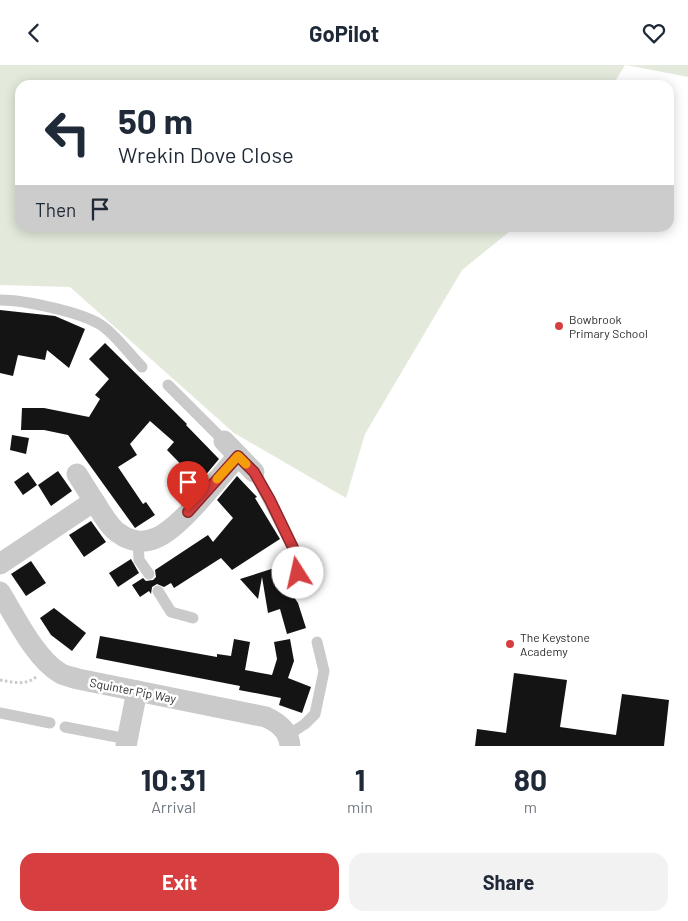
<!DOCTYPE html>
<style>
body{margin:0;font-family:Barlow,sans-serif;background:#f2f2f3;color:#1f2937;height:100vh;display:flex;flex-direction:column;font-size:19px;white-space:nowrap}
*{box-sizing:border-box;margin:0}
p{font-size:16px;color:#747a83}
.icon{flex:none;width:28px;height:28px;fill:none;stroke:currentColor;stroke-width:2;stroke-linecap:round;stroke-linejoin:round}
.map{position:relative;height:681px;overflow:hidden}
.side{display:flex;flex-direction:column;background:#fff;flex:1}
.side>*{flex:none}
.banner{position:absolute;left:15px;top:15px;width:659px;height:152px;border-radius:15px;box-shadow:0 2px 12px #0003;background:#fff;color:#1f2937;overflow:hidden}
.pin{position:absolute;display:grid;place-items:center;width:42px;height:42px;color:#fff;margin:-51px -21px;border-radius:50% 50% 50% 0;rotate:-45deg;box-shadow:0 0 5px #0007}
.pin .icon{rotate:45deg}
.me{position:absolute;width:55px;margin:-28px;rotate:350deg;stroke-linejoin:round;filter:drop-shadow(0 0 4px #0008)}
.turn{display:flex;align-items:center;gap:18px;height:105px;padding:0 20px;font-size:22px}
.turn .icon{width:65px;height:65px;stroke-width:2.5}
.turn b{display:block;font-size:35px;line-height:42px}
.then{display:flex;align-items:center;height:48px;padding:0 20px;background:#0003;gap:10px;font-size:19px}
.eta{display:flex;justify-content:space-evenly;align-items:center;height:85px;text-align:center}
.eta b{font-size:30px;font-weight:700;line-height:35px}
.cta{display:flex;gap:10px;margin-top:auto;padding:10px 20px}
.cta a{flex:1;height:58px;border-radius:15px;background:#d63e40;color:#fff;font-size:20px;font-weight:700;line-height:58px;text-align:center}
.cta a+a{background:#f2f2f3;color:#1f2937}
header{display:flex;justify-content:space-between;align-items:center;height:65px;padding:0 20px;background:#fff;font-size:22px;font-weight:700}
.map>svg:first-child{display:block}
.green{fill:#e3eadc}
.building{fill:#141414}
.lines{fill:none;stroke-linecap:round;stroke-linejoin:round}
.path{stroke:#cacaca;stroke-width:3;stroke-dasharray:2.5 2.5;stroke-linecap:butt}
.lane{stroke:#cacaca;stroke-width:11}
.street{stroke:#cacaca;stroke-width:21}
.route-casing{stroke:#8b282a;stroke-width:12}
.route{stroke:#d63e40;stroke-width:9}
.slow{stroke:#f59e0b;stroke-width:9}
.poi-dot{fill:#d63e40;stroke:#fff;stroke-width:2}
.labels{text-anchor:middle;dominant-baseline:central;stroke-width:5;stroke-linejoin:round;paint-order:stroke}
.poi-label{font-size:12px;fill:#2d2d2d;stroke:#fff;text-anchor:start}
.street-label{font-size:12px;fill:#2d2d2d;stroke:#fff}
</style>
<header><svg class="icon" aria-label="back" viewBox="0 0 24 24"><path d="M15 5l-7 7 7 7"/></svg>GoPilot<svg class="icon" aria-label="heart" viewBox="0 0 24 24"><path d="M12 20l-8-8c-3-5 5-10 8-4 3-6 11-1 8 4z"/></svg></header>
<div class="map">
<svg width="688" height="681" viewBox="0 0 688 681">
<rect width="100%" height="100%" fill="#fff"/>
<g class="green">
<path d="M 0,0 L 625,0 L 613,20 L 20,20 L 20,162 L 514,163 L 462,205 L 365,369 L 346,433 L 234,368 L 70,222 L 0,220 Z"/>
<path d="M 626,0 L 688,0 L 688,12 Z"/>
</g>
<g class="building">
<path d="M 0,245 L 55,251 L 85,264 L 69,303 L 47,285 L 45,295 L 18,290 L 13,311 L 0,308 Z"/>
<path d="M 105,278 L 187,359 L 186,360 L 219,394 L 199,418 L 167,385 L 174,377 L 150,356 L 130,379 L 137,390 L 118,402 L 143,439 L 146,437 L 155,450 L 135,463 L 68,370 L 44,365 L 21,365 L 22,343 L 44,343 L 89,352 L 100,334 L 95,330 L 109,314 L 89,294 Z"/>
<path d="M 12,370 L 29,373 L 26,389 L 10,385 Z"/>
<path d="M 58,406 L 72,426 L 51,441 L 38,420 Z"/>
<path d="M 28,407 L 37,420 L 23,430 L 14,417 Z"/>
<path d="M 237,411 L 257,432 L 255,433 L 280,474 L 232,505 L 221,493 L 174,523 L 171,518 L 164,522 L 157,519 L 152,522 L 151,529 L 149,526 L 140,532 L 132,520 L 143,513 L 146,516 L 153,515 L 156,512 L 155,505 L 208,470 L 213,477 L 233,453 L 217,435 Z"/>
<path d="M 91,456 L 106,477 L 84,492 L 69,470 Z"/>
<path d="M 131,494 L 139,508 L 118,522 L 109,508 Z"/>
<path d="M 31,496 L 46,518 L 26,531 L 11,509 Z"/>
<path d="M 284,500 L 290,516 L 290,526 L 298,538 L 306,563 L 287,569 L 280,544 L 268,548 L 262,512 L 258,534 L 240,514 Z"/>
<path d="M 54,543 L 86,568 L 72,586 L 51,570 L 40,553 Z"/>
<path d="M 100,571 L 217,592 L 217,589 L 231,591 L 234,574 L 250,577 L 245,605 L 272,610 L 277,594 L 274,577 L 290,574 L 294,596 L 288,613 L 311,622 L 302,648 L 279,640 L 281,633 L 239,625 L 240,621 L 96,593 Z"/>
<path d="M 514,608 L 567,615 L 560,662 L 616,670 L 622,629 L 669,635 L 664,681 L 475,681 L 477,664 L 506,668 Z"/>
</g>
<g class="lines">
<path class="path" d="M 0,615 C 12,617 25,621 36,612"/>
<g class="lane">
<path d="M 0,235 C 24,235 81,247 101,260 C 116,270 129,289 142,302"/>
<path d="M 168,320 L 224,376"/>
<path d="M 254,407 L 298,493 L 297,523"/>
<path d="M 138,476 L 139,495 L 149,509"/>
<path d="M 158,526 L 171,547 L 193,553"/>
<path d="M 0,648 L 50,658"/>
<path d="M 65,662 L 127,674"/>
<path d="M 288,670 L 305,659 L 315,649 L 324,606 L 317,577"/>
</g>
<g class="street">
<path d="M 224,376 L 254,407"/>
<path d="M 77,409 L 94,436"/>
<path d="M 0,499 L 94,436 C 101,446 109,463 120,469 C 131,477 144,478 156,473 C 181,463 219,412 238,391"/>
<path d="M 0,527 C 15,551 35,593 60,608 C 65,611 72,612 78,614 L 266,652 C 279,658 289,666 290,681"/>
<path d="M 126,681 L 137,626"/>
</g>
</g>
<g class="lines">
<g class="route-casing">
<path id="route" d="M 188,447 L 238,391 L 254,407 L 270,435 L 298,493 L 298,508"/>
</g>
<use href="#route" class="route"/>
<path class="slow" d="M 217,414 L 238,391 L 246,399"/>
</g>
<g class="poi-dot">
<circle cx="559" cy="261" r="5"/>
<circle cx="510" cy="579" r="5"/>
</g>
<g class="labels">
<g class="poi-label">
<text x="569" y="254">Bowbrook<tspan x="569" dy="14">Primary School</tspan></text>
<text x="520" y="572">The Keystone<tspan x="520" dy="14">Academy</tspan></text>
</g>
<g class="street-label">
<text transform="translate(133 625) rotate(11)">Squinter Pip Way</text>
</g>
</g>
</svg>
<div class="pin" style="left:188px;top:447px;background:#d93025"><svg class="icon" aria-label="arrive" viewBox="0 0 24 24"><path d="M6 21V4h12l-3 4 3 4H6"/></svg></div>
<svg class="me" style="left:298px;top:508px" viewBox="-20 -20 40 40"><circle r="19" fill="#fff"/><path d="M0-13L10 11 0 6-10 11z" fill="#d63e40"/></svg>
<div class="banner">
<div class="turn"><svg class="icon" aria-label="left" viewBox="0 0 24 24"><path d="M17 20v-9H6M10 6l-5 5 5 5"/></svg><div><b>50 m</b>Wrekin Dove Close</div></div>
<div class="then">Then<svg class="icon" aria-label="arrive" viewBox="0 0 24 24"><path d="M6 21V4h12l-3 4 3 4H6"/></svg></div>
</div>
</div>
<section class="side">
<div class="eta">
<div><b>10:31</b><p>Arrival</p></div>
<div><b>1</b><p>min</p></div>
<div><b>80</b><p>m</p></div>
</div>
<div class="cta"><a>Exit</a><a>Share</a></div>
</section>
